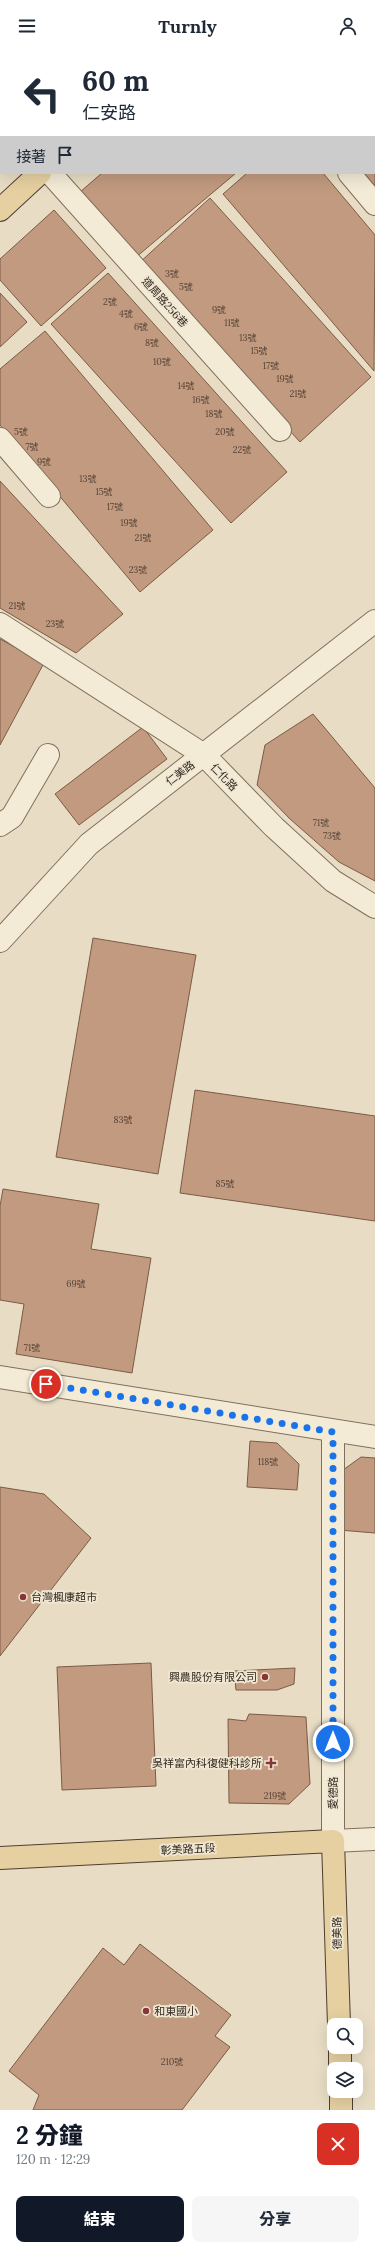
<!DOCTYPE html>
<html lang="zh-TW">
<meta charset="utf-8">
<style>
body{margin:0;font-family:Lora,"Noto Sans TC",serif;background:#f6f6f7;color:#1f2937;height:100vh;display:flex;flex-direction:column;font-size:15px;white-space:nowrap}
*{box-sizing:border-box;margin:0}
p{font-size:13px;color:#747a83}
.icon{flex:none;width:22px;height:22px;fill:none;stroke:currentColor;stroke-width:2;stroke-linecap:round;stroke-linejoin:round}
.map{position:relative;height:2058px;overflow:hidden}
.sheet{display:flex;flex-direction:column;background:#fff;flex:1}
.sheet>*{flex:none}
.hud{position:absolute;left:0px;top:0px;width:375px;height:122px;box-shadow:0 4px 16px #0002;background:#fff;color:#1f2937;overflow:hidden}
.tools{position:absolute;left:327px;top:1966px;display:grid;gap:8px}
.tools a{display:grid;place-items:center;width:36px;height:36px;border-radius:8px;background:#fff;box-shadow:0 4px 16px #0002;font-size:20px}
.pin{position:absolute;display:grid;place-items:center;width:34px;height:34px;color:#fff;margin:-17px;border:2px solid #fff;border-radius:50%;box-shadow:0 1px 4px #0007}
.me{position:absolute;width:44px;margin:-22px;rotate:0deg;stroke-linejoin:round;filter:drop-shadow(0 0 3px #0008)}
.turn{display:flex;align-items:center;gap:14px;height:84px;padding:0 16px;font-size:18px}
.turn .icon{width:52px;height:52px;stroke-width:2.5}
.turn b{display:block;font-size:28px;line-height:34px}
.then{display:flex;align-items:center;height:38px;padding:0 16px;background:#0003;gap:8px;font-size:15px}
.round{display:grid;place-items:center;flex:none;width:42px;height:42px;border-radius:8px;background:#f6f6f7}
.headline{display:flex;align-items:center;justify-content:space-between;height:68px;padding:0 16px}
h1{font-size:24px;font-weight:800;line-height:30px;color:#111827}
.cta{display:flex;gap:8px;margin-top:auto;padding:8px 16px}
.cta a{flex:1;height:46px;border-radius:8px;background:#111827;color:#fff;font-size:16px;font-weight:800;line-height:46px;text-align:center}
.cta a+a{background:#f6f6f7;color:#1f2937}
header{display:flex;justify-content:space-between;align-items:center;height:52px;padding:0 16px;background:#fff;font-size:18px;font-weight:800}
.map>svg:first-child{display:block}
.building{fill:#c19a7f;stroke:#7c5b46}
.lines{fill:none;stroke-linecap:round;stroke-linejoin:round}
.minor-casing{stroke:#806f5d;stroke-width:24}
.major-casing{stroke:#4e3e31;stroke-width:24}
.minor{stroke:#f4ebd6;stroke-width:22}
.major{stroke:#e6d0a1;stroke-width:22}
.route{stroke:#1a73e8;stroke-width:7;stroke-dasharray:0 12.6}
.poi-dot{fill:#873536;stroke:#f0e7d3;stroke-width:1.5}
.labels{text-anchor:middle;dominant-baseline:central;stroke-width:3.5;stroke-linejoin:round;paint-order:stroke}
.number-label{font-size:9px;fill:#564437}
.street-label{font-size:11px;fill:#32281f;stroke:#f0e7d3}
.poi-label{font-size:11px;fill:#32281f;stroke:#f0e7d3;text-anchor:start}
</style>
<header><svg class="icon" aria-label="menu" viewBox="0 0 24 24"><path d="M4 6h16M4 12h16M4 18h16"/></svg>Turnly<svg class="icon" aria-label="person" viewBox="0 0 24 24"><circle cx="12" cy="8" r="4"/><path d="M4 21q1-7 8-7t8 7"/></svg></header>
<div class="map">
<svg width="375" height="2058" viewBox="0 0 375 2058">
<rect width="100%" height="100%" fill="#e8ddc4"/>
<g class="building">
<path d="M 28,0 L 59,0 L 58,1 Z"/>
<path d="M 264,0 L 375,0 L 375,134 L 364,121 L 374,121 L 374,1 Z"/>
<path d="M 102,121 L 236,121 L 135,206 L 80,140 Z"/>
<path d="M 247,121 L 323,121 L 375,183 L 374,319 L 223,142 Z"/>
<path d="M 210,146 L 371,325 L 300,390 L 138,212 Z"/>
<path d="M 54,158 L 106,216 L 41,274 L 0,228 L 0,207 Z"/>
<path d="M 108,221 L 287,420 L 231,471 L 51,272 Z"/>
<path d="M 0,241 L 27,270 L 0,295 Z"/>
<path d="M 45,279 L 213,478 L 140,540 L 0,373 L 0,317 Z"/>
<path d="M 0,429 L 123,562 L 76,601 L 0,556 Z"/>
<path d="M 0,587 L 44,611 L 0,693 Z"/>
<path d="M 313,662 L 375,736 L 375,829 L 339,810 L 290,767 L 257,733 L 265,693 Z"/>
<path d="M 143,675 L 167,707 L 79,773 L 55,742 Z"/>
<path d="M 93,886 L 196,903 L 158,1122 L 56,1105 Z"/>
<path d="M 195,1038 L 375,1064 L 375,1169 L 180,1141 Z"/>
<path d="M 3,1137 L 99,1152 L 91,1197 L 151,1206 L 132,1321 L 16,1302 L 24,1252 L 0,1248 L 0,1154 Z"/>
<path d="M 250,1389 L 277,1391 L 299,1412 L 297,1438 L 247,1435 Z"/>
<path d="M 361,1405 L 375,1406 L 375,1481 L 339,1478 L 343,1418 Z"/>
<path d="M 0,1435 L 44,1442 L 91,1486 L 0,1604 Z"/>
<path d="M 151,1611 L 156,1734 L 62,1738 L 57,1615 Z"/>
<path d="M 295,1616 L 294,1632 L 277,1638 L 236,1638 L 234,1619 Z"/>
<path d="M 249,1662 L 306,1665 L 310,1732 L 289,1752 L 229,1751 L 228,1667 L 246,1669 Z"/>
<path d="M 140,1892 L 231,1963 L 215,1984 L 230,1995 L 182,2058 L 33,2058 L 39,2043 L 9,2019 L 103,1896 L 124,1913 Z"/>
</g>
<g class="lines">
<g class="minor-casing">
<g id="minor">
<path d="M 5,0 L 6,1"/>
<path d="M 247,0 L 247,1"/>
<path d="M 50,121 L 280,378"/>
<path d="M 349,121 L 375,152"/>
<path d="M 0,387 L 49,444"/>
<path d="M 0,572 L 204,703 L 274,775 L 333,829 L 375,855"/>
<path d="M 0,773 L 12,765 L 48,703"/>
<path d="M 0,889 L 89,792 L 375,569"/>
<path d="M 0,1325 L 375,1385"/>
<path d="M 333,1380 L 333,1789 L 375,1787"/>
</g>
</g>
<g class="major-casing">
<g id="major">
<path d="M 110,1 L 111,0"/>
<path d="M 183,1 L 184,0"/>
<path d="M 0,93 L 1,92"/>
<path d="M 0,158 L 40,121"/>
<path d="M 0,1806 L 333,1789 L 339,1973"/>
<path d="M 340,1995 L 340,2017"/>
<path d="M 341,2039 L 341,2058"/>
</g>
</g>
<use href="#minor" class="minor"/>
<use href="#major" class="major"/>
</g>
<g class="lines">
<path class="route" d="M 46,1332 L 333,1380 L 333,1690"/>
</g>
<g class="poi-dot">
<circle cx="23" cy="1545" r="4"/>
<circle cx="265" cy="1625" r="4"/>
<path d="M269 1705h4v4h4v4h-4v4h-4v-4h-4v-4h4z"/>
<circle cx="146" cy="1959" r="4"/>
</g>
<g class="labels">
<g class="number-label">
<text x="172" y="221">3號</text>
<text x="186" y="234">5號</text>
<text x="110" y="249">2號</text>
<text x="219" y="257">9號</text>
<text x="126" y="261">4號</text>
<text x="232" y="270">11號</text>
<text x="141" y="274">6號</text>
<text x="248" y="285">13號</text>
<text x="152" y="290">8號</text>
<text x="259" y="298">15號</text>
<text x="162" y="309">10號</text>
<text x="271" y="313">17號</text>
<text x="285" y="326">19號</text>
<text x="186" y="333">14號</text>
<text x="298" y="341">21號</text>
<text x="201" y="347">16號</text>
<text x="214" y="361">18號</text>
<text x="21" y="379">5號</text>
<text x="225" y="379">20號</text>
<text x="32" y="394">7號</text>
<text x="242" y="397">22號</text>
<text x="44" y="409">9號</text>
<text x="88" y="426">13號</text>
<text x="104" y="439">15號</text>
<text x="115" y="454">17號</text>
<text x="129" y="470">19號</text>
<text x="143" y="485">21號</text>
<text x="138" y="517">23號</text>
<text x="17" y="553">21號</text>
<text x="55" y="571">23號</text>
<text x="321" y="770">71號</text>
<text x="332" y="783">73號</text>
<text x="123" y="1067">83號</text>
<text x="225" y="1131">85號</text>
<text x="76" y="1231">69號</text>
<text x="32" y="1295">71號</text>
<text x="268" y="1409">118號</text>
<text x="275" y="1743">219號</text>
<text x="172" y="2009">210號</text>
</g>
<g class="street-label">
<text transform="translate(165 250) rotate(48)">道周路256巷</text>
<text transform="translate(180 721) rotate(-37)">仁美路</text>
<text transform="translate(224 725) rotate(46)">仁化路</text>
<text transform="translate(333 1741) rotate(-90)">愛德路</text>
<text transform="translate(188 1797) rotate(-3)">彰美路五段</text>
<text transform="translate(337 1881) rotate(-91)">德美路</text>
</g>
<g class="poi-label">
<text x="31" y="1545">台灣楓康超市</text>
<text x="257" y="1625" text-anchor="end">興農股份有限公司</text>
<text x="262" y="1711" text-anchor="end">吳祥富內科復健科診所</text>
<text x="154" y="1959">和東國小</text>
</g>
</g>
</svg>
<div class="tools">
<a><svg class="icon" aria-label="search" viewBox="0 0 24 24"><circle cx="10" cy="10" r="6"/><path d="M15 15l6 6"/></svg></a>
<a><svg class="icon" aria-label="layers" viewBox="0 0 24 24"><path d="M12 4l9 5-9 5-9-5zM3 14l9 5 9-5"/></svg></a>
</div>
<div class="pin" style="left:46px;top:1332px;background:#d93025"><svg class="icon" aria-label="arrive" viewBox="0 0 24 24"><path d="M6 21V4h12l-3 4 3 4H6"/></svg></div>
<svg class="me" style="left:333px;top:1690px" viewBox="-20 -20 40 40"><circle r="17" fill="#1a73e8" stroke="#fff" stroke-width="3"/><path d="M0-11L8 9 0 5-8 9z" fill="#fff"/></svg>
<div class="hud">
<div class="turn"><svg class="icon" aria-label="left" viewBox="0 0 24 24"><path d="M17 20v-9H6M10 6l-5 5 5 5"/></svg><div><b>60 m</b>仁安路</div></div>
<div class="then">接著<svg class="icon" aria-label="arrive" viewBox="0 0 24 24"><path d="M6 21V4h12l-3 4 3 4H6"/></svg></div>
</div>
</div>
<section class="sheet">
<div class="headline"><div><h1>2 分鐘</h1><p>120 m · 12:29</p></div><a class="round" style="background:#d93025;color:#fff"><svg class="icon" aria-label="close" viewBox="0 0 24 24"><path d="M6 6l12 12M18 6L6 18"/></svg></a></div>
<div class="cta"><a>結束</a><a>分享</a></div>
</section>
